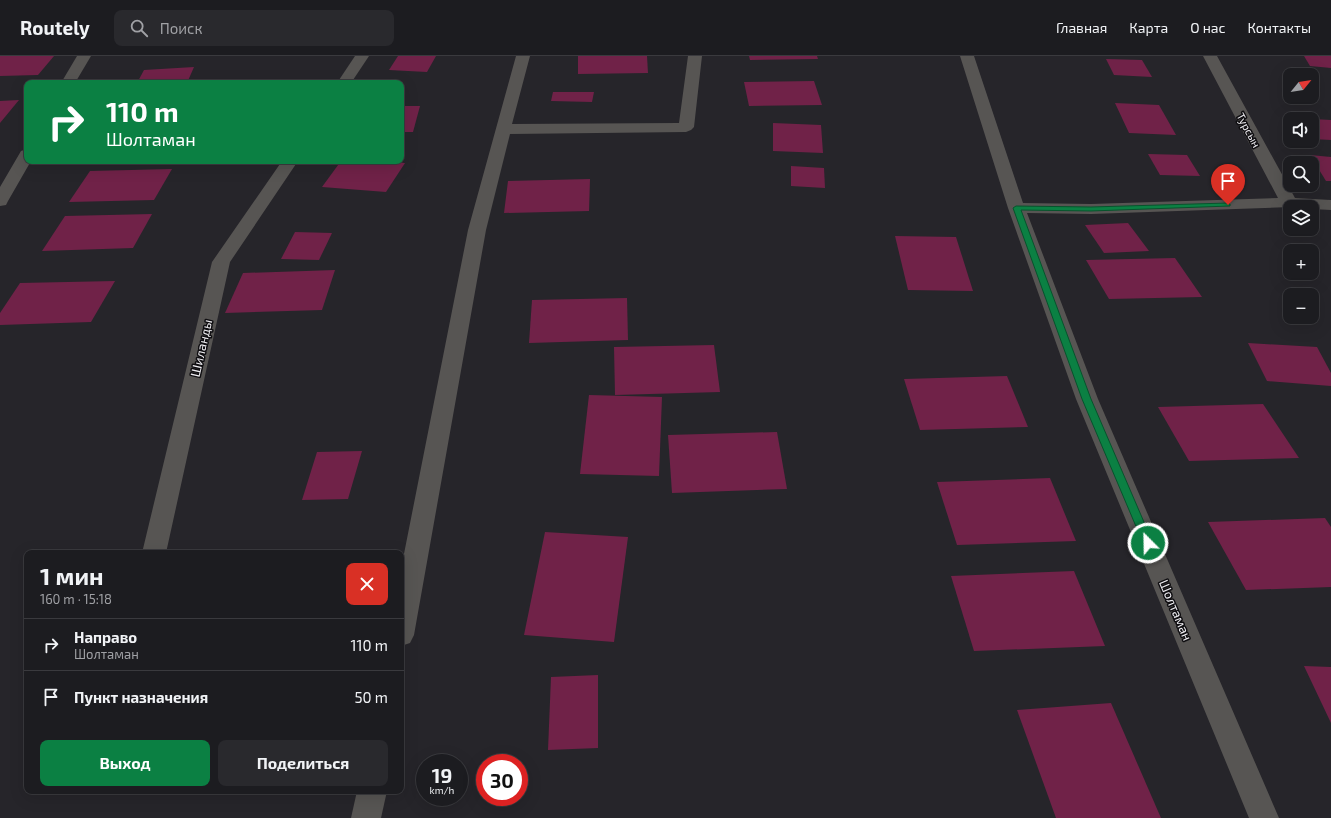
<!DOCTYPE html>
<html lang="ru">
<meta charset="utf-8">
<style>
body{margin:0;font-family:"Exo 2",sans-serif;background:#29292d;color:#f1f3f6;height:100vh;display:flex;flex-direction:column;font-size:15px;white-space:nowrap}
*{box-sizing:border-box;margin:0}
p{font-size:13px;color:#a0a1a5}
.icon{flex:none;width:22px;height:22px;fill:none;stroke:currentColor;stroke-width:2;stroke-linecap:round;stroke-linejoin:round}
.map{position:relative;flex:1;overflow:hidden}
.sheet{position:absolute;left:24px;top:494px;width:380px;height:244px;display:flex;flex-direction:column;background:#1c1c20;border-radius:8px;box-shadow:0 4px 16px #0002,0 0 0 1px #3a3a3e}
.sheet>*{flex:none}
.guide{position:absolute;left:24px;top:24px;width:380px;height:84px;border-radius:8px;box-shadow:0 4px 16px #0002,0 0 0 1px #3a3a3e;background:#0b8043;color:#fff;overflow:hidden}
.needle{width:26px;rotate:60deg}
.buttons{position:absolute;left:1283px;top:12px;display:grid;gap:8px}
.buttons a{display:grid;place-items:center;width:36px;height:36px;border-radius:8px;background:#1c1c20;box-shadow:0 4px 16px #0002,0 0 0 1px #3a3a3e;font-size:20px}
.speed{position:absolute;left:416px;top:698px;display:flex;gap:8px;font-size:20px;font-weight:700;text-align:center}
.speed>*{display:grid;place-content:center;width:52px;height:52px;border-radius:50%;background:#1c1c20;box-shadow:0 4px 16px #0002,0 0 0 1px #3a3a3e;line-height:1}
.speed small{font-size:10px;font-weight:400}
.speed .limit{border:6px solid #d22;background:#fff;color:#111}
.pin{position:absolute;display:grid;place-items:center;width:34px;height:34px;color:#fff;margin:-41px -17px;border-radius:50% 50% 50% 0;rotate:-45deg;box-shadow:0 0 4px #0007}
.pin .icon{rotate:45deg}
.me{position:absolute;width:44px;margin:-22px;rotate:337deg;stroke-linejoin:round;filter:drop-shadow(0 0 3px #0008)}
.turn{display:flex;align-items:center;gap:14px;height:84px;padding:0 16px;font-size:18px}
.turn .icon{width:52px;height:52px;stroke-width:2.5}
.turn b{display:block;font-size:28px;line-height:34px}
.round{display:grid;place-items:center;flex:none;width:42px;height:42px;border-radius:8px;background:#29292d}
.summary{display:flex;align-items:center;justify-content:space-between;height:68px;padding:0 16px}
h1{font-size:24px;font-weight:700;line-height:30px}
.primary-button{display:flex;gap:8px;margin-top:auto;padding:8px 16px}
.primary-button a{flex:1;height:46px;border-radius:8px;background:#0b8043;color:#fff;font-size:16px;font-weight:700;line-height:46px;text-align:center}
.primary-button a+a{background:#29292d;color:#f1f3f6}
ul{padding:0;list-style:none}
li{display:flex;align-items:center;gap:12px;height:52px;padding:0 16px;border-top:1px solid #3a3a3e}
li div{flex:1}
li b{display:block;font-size:15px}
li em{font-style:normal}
header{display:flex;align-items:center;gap:24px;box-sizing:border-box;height:56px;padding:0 20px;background:#1c1c20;border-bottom:1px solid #3a3a3e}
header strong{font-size:19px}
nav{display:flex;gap:22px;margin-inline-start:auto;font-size:14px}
.search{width:280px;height:36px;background:#29292d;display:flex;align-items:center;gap:10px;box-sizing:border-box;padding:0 14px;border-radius:8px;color:#a0a1a5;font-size:15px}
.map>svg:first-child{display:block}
.building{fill:#702248}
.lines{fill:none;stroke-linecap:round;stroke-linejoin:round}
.minor{fill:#575553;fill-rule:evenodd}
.route{fill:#0b8043;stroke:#07532c}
.labels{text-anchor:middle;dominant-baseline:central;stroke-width:3;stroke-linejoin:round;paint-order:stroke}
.far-street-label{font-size:11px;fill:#f0eff3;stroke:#0f0e11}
.street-label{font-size:13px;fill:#f0eff3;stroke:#0f0e11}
</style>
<header>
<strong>Routely</strong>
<div class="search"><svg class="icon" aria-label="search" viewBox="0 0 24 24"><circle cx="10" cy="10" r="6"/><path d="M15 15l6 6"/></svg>Поиск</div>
<nav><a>Главная</a><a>Карта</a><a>О нас</a><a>Контакты</a></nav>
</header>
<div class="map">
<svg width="1331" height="762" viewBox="0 0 1331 762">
<rect width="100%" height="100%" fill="#26252a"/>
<g class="building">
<path d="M 0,0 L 54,0 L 38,19 L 0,20 Z"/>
<path d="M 398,0 L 436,0 L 427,16 L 389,14 Z"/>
<path d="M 578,0 L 647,0 L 648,17 L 578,18 Z"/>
<path d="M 749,0 L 817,0 L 818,3 L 750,4 Z"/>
<path d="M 1304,0 L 1331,0 L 1331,12 L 1310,10 Z"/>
<path d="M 1106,3 L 1142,4 L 1152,21 L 1114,19 Z"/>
<path d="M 194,11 L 187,27 L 137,27 L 144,14 Z"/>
<path d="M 814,25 L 822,49 L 749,50 L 744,26 Z"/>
<path d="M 553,36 L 594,36 L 592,46 L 551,45 Z"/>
<path d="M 19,44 L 0,67 L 0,45 Z"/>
<path d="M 1115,47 L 1159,49 L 1176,79 L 1129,77 Z"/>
<path d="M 401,50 L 420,50 L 413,76 L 401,76 Z"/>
<path d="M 1283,61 L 1294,62 L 1290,63 L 1290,72 Z"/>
<path d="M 1312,63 L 1331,64 L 1331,84 L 1312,83 Z"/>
<path d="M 773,67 L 821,69 L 823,97 L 773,95 Z"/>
<path d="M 1148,98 L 1187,99 L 1200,120 L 1160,119 Z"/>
<path d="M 1310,99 L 1331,101 L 1331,125 L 1326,125 Z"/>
<path d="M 341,105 L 379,105 L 405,107 L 386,136 L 322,131 Z"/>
<path d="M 791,110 L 824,112 L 825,132 L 791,130 Z"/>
<path d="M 172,113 L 154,144 L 69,146 L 90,115 Z"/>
<path d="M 590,123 L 589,155 L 504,157 L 508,125 Z"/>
<path d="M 152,158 L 133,192 L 42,195 L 65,160 Z"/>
<path d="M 1128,167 L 1149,195 L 1104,197 L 1085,169 Z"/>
<path d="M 295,176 L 332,177 L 319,204 L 281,203 Z"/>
<path d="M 895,180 L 956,181 L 973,235 L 908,234 Z"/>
<path d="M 1175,202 L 1202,241 L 1109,243 L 1086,204 Z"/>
<path d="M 335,214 L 322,254 L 225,257 L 243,217 Z"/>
<path d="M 115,225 L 91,266 L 0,269 L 0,257 L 20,227 Z"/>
<path d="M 627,242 L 628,284 L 529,287 L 532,244 Z"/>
<path d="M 1248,287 L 1317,291 L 1331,317 L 1331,330 L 1267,325 Z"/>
<path d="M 714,289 L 720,336 L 615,339 L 614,291 Z"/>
<path d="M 1007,320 L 1028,371 L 920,374 L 904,323 Z"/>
<path d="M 589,339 L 662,341 L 659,420 L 580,418 Z"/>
<path d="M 1263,348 L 1299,402 L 1189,405 L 1158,351 Z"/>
<path d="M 777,376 L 787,433 L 672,437 L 668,379 Z"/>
<path d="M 362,395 L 348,443 L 302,444 L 317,396 Z"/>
<path d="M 1050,422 L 1076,485 L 957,489 L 937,426 Z"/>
<path d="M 1325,462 L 1331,471 L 1331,531 L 1246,534 L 1208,466 Z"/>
<path d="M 545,476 L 628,481 L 614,586 L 524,579 Z"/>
<path d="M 1074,515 L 1105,590 L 974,595 L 951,520 Z"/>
<path d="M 1304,610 L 1331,611 L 1331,667 Z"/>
<path d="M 598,619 L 598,692 L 548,694 L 551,621 Z"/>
<path d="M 1111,647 L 1161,762 L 1056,762 L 1017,654 Z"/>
</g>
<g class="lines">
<g class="minor">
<path d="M 77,0 L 91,0 L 75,27 L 61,27 Z"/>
<path d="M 355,0 L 369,0 L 351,27 L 337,27 Z"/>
<path d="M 516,0 L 530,0 L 512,68 L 679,67 L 688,0 L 702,0 L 694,71 L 691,74 L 686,76 L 510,78 L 486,174 L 414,579 L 410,587 L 401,590 L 401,513 L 468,174 Z"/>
<path d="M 960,0 L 974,0 L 1023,147 L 1091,148 L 1278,142 L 1203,0 L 1217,0 L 1295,142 L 1331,144 L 1331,154 L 1312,153 L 1312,151 L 1290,151 L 1091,158 L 1027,157 L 1098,343 L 1279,762 L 1249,762 L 1076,343 L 1008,152 Z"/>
<path d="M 27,93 L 27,105 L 31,105 L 8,145 L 6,149 L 0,150 L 0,131 L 21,95 Z"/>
<path d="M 282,105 L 298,105 L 230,206 L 166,497 L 142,497 L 212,206 Z"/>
<path d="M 357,735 L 387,735 L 381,762 L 351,762 Z"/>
</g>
</g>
<path class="route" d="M 1228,147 L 1230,148 L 1230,150 L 1091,155 L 1021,154 L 1091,343 L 1153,487 L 1151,490 L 1144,490 L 1143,487 L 1082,343 L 1013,152 L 1016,150 L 1091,151 Z"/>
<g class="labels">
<g class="far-street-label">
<text transform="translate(1249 74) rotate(62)">Турсын</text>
</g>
<g class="street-label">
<text transform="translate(201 292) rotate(-77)">Шиланды</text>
<text transform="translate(1176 554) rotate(67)">Шолтаман</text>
</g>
</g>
</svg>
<div class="buttons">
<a><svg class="needle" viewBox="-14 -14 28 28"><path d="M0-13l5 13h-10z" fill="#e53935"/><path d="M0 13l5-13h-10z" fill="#a0a1a5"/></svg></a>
<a><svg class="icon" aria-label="sound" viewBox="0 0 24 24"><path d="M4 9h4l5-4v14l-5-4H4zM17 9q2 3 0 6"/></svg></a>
<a><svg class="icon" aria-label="search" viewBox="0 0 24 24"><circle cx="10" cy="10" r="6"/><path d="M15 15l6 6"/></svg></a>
<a><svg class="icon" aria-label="layers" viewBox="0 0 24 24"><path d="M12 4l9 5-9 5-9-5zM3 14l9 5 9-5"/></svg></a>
<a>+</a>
<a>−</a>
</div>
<div class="speed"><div>19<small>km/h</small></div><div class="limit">30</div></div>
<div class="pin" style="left:1228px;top:149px;background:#d93025"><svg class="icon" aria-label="arrive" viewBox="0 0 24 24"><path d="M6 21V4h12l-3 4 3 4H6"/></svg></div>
<svg class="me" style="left:1148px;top:487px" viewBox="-20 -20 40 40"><circle r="17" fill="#0b8043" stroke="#fff" stroke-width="3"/><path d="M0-11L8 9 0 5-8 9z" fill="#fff"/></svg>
<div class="guide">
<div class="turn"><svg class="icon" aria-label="right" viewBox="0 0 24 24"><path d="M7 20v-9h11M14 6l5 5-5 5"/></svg><div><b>110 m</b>Шолтаман</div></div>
</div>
<section class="sheet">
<div class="summary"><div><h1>1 мин</h1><p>160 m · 15:18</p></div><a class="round" style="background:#d93025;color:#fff"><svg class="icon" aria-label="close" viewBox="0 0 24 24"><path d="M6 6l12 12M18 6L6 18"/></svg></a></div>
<ul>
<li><svg class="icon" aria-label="right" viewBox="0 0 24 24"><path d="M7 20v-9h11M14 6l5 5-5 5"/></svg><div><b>Направо</b><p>Шолтаман</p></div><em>110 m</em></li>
<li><svg class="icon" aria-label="arrive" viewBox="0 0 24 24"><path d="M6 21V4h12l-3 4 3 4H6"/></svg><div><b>Пункт назначения</b></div><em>50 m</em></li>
</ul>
<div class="primary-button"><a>Выход</a><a>Поделиться</a></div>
</section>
</div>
